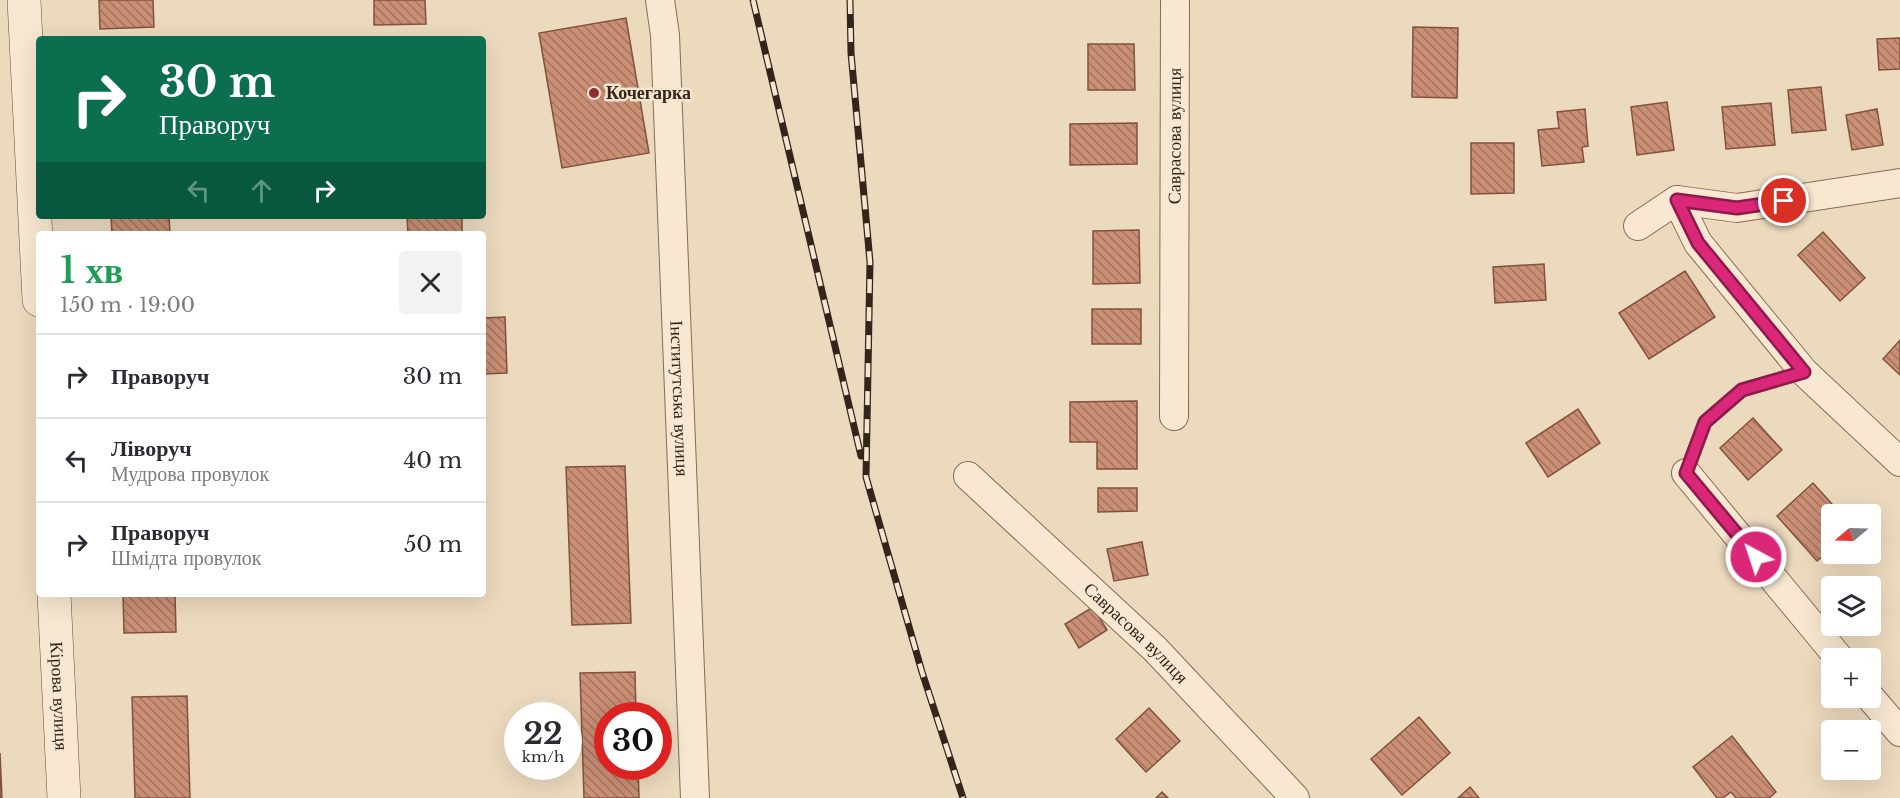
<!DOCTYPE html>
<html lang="uk">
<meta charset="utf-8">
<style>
body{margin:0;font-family:"Libre Baskerville",serif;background:#f2f2f3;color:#2b2b33;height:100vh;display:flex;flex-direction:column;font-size:22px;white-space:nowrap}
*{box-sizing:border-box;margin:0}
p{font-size:20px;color:#7c7c81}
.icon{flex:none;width:33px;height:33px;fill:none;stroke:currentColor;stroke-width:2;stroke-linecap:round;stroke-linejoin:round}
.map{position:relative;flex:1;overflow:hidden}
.sheet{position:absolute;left:36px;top:231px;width:450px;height:366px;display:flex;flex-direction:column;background:#fff;border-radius:6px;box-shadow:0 6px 24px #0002}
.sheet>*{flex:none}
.banner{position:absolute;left:36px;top:36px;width:450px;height:183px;border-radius:6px;box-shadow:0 6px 24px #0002;background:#0b6e4f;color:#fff;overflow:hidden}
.needle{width:39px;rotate:251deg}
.controls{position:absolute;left:1821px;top:504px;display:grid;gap:12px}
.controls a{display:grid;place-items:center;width:60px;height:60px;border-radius:6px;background:#fff;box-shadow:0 6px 24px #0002;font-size:30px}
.speed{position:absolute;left:504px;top:702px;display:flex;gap:12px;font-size:30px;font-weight:700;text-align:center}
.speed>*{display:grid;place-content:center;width:78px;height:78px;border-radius:50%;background:#fff;box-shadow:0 6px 24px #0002;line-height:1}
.speed small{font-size:15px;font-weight:400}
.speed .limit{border:9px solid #d22;background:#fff;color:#111}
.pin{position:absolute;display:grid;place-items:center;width:51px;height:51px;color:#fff;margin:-26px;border:3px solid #fff;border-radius:50%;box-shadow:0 2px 6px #0007}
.me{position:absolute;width:66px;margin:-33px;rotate:320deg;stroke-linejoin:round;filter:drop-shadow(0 0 4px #0008)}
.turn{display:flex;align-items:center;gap:21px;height:126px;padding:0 24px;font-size:27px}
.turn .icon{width:78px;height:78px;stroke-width:2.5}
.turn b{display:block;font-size:42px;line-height:51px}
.lanes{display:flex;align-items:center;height:57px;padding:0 24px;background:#0003;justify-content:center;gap:30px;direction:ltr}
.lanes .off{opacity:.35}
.round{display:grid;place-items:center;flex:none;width:63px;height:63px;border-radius:6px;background:#f2f2f3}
.summary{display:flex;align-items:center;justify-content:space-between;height:102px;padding:0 24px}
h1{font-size:36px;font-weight:600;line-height:45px;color:#1e9e55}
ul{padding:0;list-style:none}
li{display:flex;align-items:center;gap:18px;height:84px;padding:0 24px;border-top:2px solid #e1e1e2}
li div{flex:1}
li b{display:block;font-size:22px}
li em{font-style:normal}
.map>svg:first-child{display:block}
.building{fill:url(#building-back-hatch);stroke:#83523e;stroke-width:1.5}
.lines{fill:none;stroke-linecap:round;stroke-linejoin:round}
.service-casing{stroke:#846b58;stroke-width:15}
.minor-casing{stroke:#846b58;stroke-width:30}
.secondary-casing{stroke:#664c3b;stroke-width:34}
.service{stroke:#f8e8d1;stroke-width:14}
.minor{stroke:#f8e8d1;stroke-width:28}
.secondary{stroke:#f8e8d1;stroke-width:33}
.rail-casing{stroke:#34251c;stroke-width:7}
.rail{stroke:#f4e5ce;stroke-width:4.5;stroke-dasharray:14;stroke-linecap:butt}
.route-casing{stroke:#8e194d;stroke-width:15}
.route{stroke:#db2777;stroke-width:10}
.poi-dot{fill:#922935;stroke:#f4e5ce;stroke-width:2}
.labels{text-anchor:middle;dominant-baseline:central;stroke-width:5;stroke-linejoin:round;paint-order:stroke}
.poi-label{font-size:18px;font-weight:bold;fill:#34251c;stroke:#f4e5ce;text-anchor:start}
.street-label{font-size:18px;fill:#34251c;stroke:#f4e5ce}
</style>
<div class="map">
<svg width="1900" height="798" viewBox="0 0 1900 798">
<defs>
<pattern id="building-back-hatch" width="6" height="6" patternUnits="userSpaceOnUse" patternTransform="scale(1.5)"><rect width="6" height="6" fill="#ca8f75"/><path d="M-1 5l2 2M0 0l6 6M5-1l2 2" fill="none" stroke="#a5755f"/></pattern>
</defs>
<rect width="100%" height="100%" fill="#ecdabe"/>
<g class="building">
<path d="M 99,0 L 153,0 L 154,27 L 100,29 Z"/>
<path d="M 374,0 L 425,0 L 426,24 L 374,25 Z"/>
<path d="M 626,18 L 649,153 L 562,168 L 539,33 Z"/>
<path d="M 1413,27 L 1458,28 L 1457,98 L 1412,97 Z"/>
<path d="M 1900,38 L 1900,69 L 1879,70 L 1877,39 Z"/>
<path d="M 1088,44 L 1134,44 L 1135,90 L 1088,90 Z"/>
<path d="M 1821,87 L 1826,130 L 1792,133 L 1788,90 Z"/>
<path d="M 1667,102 L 1674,150 L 1637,155 L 1631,107 Z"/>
<path d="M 1771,103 L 1775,145 L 1726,149 L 1722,107 Z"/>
<path d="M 1585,109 L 1588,146 L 1582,147 L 1584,162 L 1542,166 L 1538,130 L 1559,128 L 1557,112 Z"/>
<path d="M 1877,109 L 1883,145 L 1852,150 L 1846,115 Z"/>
<path d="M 1137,123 L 1137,164 L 1070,165 L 1070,124 Z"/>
<path d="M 1471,143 L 1514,143 L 1514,193 L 1471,194 Z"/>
<path d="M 111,216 L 169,216 L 170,234 L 112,234 Z"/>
<path d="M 407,216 L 462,216 L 462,234 L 408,234 Z"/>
<path d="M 1139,230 L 1140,283 L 1093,284 L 1093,231 Z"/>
<path d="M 1823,232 L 1865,278 L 1840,301 L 1798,255 Z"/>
<path d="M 1544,264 L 1546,300 L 1495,303 L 1493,267 Z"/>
<path d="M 1685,271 L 1715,317 L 1649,359 L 1619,313 Z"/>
<rect x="1092" y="309" width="49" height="35"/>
<path d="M 505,317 L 507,373 L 483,374 L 483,318 Z"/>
<path d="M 1900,340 L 1900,375 L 1883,359 Z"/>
<path d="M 1137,401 L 1137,469 L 1097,469 L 1097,442 L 1070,442 L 1070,402 Z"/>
<path d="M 1578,409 L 1600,443 L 1548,477 L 1526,443 Z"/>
<path d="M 1753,418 L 1782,450 L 1748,480 L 1720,448 Z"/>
<path d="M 625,466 L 631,623 L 572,625 L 566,467 Z"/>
<path d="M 1813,483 L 1841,514 L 1832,514 L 1832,548 L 1817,561 L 1777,516 Z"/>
<path d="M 1098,488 L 1137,488 L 1137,511 L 1098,512 Z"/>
<path d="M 1142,542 L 1148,575 L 1114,581 L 1107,549 Z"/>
<path d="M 123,594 L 175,594 L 176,632 L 124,633 Z"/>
<path d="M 1093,607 L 1107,630 L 1079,648 L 1065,624 Z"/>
<path d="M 635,672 L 636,716 L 608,716 L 608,766 L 638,766 L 639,798 L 584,798 L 580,673 Z"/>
<path d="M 187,696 L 190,798 L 135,798 L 132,697 Z"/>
<path d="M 1149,708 L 1180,741 L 1146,772 L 1116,739 Z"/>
<path d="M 1419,717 L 1450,753 L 1402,795 L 1371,759 Z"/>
<path d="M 1732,736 L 1776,792 L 1769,798 L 1736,798 L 1731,792 L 1723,798 L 1717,798 L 1693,767 Z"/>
<path d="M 0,753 L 2,798 L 0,798 Z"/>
<path d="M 1470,787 L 1479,798 L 1458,798 Z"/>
<path d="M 1162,792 L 1168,798 L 1156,798 Z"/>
</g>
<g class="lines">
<g class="service-casing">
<path id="service" d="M 1686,473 L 1705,422 L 1742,390 L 1804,372"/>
</g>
<g class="minor-casing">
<g id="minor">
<path id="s1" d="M 660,0 L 665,35 L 695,798"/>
<path d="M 1677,200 L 1698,243 L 1804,372 L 1900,462"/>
<path d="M 1638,226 L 1677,200 L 1737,208 L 1900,183"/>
<path id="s2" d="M 1174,416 L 1175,0"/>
<path d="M 1686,473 L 1839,658"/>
<path id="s3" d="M 968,476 L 1155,649 L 1295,798"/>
<path d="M 1870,697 L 1900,732"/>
</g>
</g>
<g class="secondary-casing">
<g id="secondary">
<path d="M 24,0 L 39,300"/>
<path id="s4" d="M 54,594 L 64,798"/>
</g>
</g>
<use href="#service" class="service"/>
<use href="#minor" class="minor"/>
<use href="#secondary" class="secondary"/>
<g class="rail-casing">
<g id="rail">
<path d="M 753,0 L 861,456"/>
<path d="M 850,0 L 851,53 L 870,262 L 866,477 L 922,672 L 963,798"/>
</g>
</g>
<use href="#rail" class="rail"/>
</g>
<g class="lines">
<g class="route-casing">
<path id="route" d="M 1756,557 L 1686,473 L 1705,422 L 1742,390 L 1804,372 L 1698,243 L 1677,200 L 1737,208 L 1784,201"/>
</g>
<use href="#route" class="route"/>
</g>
<circle class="poi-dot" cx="594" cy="93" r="6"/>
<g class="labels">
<g class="poi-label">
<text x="606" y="93">Кочегарка</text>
</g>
<g class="street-label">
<text stroke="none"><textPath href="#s2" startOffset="280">Саврасова вулиця</textPath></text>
<text stroke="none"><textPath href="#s1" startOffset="399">Інститутська вулиця</textPath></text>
<text stroke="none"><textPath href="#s3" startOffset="230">Саврасова вулиця</textPath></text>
<text stroke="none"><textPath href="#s4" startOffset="102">Кірова вулиця</textPath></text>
</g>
</g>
</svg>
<div class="controls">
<a><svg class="needle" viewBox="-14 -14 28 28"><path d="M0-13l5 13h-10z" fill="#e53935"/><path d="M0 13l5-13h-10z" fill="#7c7c81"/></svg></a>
<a><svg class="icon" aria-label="layers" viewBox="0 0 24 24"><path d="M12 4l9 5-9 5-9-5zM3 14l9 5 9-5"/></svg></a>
<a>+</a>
<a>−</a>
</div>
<div class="speed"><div>22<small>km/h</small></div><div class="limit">30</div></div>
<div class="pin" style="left:1784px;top:201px;background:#d93025"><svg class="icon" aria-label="arrive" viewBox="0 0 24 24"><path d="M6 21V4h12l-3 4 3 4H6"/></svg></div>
<svg class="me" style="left:1756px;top:557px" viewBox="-20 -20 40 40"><circle r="17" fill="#db2777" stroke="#fff" stroke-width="3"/><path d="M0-11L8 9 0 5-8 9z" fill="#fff"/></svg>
<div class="banner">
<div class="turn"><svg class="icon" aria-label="right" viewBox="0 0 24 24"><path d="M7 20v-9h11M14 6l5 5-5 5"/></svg><div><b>30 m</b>Праворуч</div></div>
<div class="lanes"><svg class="icon off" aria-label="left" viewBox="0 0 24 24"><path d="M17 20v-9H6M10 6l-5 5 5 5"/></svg><svg class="icon off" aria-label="ahead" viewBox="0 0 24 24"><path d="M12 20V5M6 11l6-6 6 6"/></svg><svg class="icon" aria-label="right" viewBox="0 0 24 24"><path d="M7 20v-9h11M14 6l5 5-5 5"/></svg></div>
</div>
<section class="sheet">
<div class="summary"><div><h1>1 хв</h1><p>150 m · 19:00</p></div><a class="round"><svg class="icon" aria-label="close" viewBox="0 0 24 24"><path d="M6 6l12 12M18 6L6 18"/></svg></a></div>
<ul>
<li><svg class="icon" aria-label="right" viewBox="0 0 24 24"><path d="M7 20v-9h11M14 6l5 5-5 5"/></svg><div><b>Праворуч</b></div><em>30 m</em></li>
<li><svg class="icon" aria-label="left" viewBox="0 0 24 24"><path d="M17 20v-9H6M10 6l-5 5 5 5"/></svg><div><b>Ліворуч</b><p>Мудрова провулок</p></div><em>40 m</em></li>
<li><svg class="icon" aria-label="right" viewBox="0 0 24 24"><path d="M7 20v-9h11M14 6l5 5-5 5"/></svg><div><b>Праворуч</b><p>Шмідта провулок</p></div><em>50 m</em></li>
</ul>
</section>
</div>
